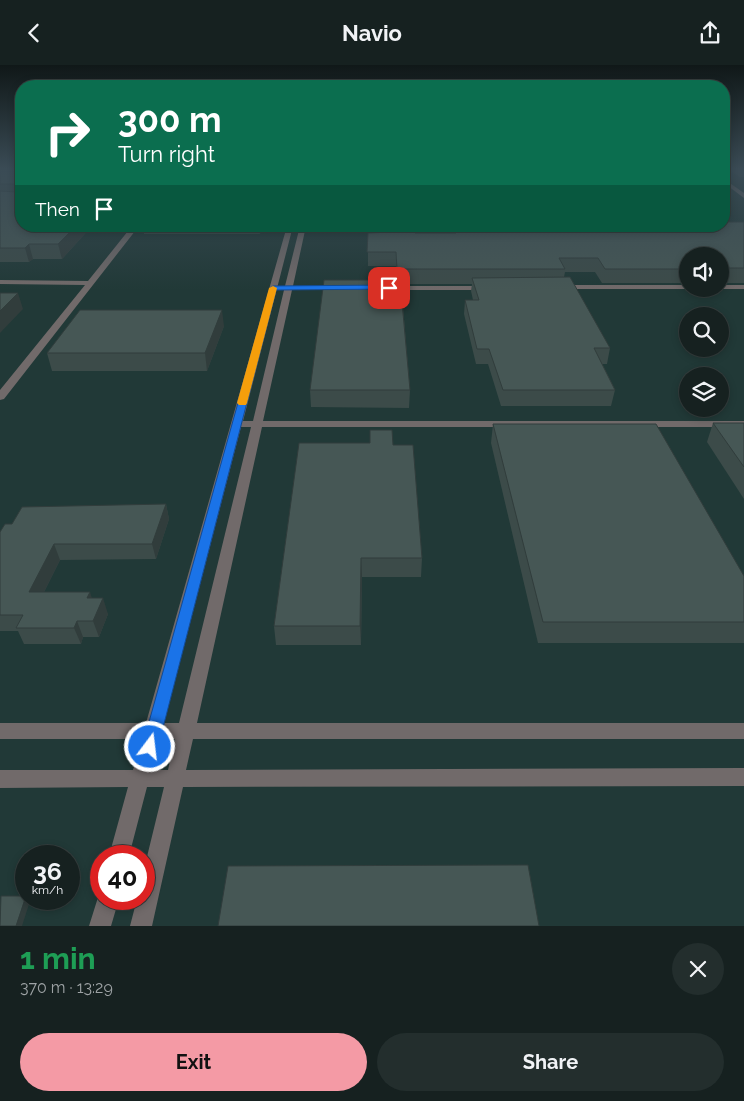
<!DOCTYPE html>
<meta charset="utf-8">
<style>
body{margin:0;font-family:Raleway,sans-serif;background:#232e2d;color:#f1f3f6;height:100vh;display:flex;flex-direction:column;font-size:19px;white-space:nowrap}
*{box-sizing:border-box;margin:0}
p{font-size:16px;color:#9ea3a5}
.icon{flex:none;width:28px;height:28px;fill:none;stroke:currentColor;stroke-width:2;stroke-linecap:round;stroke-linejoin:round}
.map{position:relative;height:861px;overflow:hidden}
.sheet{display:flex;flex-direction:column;background:#162120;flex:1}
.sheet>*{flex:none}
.top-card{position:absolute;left:15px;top:15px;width:715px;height:152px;border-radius:20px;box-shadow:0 2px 8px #0003,0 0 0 1px #353e3e;background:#0b6e4f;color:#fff;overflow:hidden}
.fabs{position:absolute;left:679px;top:182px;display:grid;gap:10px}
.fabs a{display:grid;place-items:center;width:50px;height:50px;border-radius:50%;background:#162120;box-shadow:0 2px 8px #0003,0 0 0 1px #353e3e;font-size:25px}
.speed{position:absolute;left:15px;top:780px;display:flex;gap:10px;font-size:25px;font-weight:700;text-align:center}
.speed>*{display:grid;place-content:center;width:65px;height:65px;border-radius:50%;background:#162120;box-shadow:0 2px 8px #0003,0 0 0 1px #353e3e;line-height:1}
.speed small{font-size:12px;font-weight:400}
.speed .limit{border:8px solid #d22;background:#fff;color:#111}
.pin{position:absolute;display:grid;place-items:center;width:42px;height:42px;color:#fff;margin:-21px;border-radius:10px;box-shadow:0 2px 8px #0006}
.me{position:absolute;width:55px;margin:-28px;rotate:15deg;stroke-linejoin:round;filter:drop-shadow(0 0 4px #0008)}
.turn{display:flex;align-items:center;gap:18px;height:105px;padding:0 20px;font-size:22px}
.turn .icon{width:65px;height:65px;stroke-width:2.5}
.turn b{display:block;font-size:35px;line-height:42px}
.then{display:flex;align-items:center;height:48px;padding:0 20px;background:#0003;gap:10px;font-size:19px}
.round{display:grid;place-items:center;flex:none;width:52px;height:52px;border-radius:26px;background:#232e2d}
.headline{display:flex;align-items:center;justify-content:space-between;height:85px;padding:0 20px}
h1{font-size:30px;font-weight:700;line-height:38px;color:#1e9e55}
.primary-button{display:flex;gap:10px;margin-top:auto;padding:10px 20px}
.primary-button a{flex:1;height:58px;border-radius:30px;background:#f49aa5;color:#111;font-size:20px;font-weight:700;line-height:58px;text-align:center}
.primary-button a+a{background:#232e2d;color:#f1f3f6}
header{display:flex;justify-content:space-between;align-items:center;height:65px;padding:0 20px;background:#162120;font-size:22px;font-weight:700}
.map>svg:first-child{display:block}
.built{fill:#213937;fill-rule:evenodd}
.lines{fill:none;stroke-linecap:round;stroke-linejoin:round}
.minor{fill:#716a6a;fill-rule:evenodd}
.wall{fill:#3c4b49}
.shaded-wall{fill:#313d3c}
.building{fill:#465755;stroke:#313d3c}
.route{fill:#1a73e8;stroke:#114b97}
.slow{fill:#f59e0b}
</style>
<header><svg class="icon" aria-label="back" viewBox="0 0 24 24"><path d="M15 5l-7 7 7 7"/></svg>Navio<svg class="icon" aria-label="share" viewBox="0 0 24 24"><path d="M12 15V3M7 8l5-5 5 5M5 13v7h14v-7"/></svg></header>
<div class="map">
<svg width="744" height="861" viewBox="0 0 744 861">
<rect width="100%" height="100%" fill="#1d2c2b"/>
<path class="built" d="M 0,104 L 21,161 L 724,161 L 724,104 L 744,104 L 744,861 L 0,861 ZM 688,191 L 720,191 L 720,224 L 688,224 ZM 688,251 L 720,251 L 720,284 L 688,284 ZM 688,311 L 720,311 L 720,344 L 688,344 ZM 26,791 L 69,791 L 69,834 L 26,834 ZM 101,791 L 144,791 L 144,834 L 101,834 Z"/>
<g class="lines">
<g class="minor">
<path d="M 724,114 L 744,128 L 744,133 L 724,118 Z"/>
<path d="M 132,161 L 139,161 L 4,334 L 0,335 L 0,325 L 85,220 L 0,219 L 0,215 L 88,216 Z"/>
<path d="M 287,161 L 293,161 L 243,356 L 253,356 L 284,225 L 279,223 L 285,221 L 300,161 L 306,161 L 293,221 L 340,221 L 344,223 L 340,225 L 292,225 L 263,356 L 744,356 L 744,362 L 262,362 L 197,658 L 744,658 L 744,674 L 193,674 L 186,705 L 744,703 L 744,721 L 183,722 L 152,861 L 130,861 L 137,834 L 144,834 L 144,804 L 164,722 L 147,722 L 129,791 L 109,791 L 128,722 L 0,723 L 0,705 L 133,705 L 142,674 L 0,674 L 0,658 L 146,658 ZM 241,362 L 251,362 L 179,658 L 164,658 ZM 160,674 L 175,674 L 168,705 L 152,705 Z"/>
<path d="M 557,220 L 688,220 L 688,224 L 690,224 L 557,224 Z"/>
<path d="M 720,220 L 744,220 L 744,224 L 718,224 L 720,224 Z"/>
<path d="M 382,221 L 488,221 L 492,223 L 488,225 L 382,225 Z"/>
<path d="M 100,826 L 101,834 L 119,834 L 111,861 L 89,861 Z"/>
</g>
</g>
<g class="wall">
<path d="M 0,104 L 21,104 L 21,161 L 92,161 L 62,194 L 33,194 L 29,197 L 0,197 Z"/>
<path d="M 728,104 L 744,104 L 744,112 L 740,112 Z"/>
<path d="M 744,157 L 744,218 L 720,218 L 720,191 L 688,191 L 688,218 L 602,218 L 595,207 L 565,207 L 564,212 L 610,283 L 607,299 L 602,299 L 615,325 L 611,341 L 501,341 L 488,299 L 476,299 L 464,249 L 465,235 L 473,235 L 471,226 L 472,219 L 401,219 L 410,325 L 409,343 L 311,342 L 310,325 L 397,215 L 396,201 L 368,201 L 368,168 L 456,168 L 456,166 L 493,166 L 494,161 L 724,161 Z"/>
<path d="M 143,161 L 263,161 L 260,169 L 144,169 Z"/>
<path d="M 224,261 L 207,306 L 52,306 L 47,288 Z"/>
<path d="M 713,358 L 744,358 L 744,434 L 707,377 Z"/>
<path d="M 493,359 L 744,511 L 744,578 L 538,578 L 491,378 Z"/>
<path d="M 393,380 L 422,493 L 421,512 L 362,512 L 361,580 L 276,580 L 274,561 Z"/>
<path d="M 166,439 L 169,454 L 156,494 L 60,495 L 44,527 L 92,533 L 108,549 L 99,572 L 83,572 L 81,579 L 24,579 L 18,566 L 0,566 L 0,467 L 12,459 Z"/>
</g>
<g class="shaded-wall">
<path d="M 76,161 L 92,161 L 62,194 L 58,179 Z"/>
<path d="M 259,161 L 263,161 L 260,169 Z"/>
<path d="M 29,179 L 33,194 L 29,197 L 25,183 Z"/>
<path d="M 724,203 L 720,218 L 720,214 L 723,206 Z"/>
<path d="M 18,228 L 23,244 L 0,268 L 0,246 Z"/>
<path d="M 222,245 L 224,261 L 207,306 L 205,288 Z"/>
<path d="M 166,439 L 169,454 L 156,494 L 152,479 Z"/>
<path d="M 54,479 L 60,495 L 36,543 L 29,527 Z"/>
<path d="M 361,493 L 362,512 L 361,580 L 360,561 Z"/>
<path d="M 90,527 L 95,543 L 87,533 Z"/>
<path d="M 103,533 L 108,549 L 99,572 L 93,556 Z"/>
<path d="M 77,556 L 83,572 L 81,579 L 74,563 Z"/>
<path d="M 26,832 L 26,834 L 29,834 L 30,836 L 22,861 L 16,861 Z"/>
</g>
<g class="building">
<path d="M 0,104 L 21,104 L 21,161 L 76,161 L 58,179 L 29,179 L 25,183 L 0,183 L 0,126 L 17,127 L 19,121 L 18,119 L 0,119 Z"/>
<path d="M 724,157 L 744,157 L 744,203 L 724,203 L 723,206 L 720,206 L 720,191 L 688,191 L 688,204 L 605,204 L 598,193 L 559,193 L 565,204 L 397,204 L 396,187 L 367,187 L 368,168 L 415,166 L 415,168 L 456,168 L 456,166 L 498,166 L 496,161 L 724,161 Z"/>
<path d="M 570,212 L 610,283 L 594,283 L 615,325 L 503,325 L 489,284 L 477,284 L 465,235 L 479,235 L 472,213 Z"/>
<path d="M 324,215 L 400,215 L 410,325 L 310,325 Z"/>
<path d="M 0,228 L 18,228 L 0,246 Z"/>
<path d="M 80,245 L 222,245 L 205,288 L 47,288 Z"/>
<path d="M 713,358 L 744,358 L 744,402 Z"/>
<path d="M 493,359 L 656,359 L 744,511 L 744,557 L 543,557 Z"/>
<path d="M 370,365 L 392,365 L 393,380 L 413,380 L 422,493 L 361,493 L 360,561 L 274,561 L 299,378 L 370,378 Z"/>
<path d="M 166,439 L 152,479 L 54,479 L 29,527 L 90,527 L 87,533 L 103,533 L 93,556 L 77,556 L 74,563 L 16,563 L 23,550 L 0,550 L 0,467 L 5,459 L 12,459 L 22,442 Z"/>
<path d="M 528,800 L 539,861 L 218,861 L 228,801 Z"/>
<path d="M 1,831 L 26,831 L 16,861 L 0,861 Z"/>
</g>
<linearGradient id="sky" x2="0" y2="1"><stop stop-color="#101818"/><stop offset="0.46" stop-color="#3a4b55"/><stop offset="1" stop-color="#3a4b55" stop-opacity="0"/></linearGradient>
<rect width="744" height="225" fill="url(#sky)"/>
<path class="route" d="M 389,220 L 392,221 L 392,224 L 276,225 L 158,682 L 156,687 L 150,689 L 144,687 L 142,682 L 270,223 L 273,221 Z"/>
<path class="slow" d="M 273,221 L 277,223 L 247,338 L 246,340 L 239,340 L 237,338 L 269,223 Z"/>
</svg>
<div class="fabs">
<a><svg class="icon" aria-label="sound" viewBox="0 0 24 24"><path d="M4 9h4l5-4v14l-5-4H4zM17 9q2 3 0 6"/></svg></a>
<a><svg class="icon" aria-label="search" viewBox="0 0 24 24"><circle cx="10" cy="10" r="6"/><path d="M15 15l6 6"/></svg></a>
<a><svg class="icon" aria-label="layers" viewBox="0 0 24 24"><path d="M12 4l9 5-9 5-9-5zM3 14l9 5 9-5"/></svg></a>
</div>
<div class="speed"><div>36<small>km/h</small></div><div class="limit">40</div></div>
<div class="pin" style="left:389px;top:223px;background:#d93025"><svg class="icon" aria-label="arrive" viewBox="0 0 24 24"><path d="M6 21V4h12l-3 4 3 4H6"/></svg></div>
<svg class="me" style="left:150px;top:682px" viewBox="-20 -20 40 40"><circle r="17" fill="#1a73e8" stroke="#fff" stroke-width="3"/><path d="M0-11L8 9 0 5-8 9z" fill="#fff"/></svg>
<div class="top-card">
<div class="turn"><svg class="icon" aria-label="right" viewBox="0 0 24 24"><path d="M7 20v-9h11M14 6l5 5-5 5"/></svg><div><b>300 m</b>Turn right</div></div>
<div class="then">Then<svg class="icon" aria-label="arrive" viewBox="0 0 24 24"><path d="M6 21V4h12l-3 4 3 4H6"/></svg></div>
</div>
</div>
<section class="sheet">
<div class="headline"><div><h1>1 min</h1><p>370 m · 13:29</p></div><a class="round"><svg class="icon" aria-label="close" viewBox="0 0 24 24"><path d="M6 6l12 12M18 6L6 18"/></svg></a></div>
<div class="primary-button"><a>Exit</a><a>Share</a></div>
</section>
